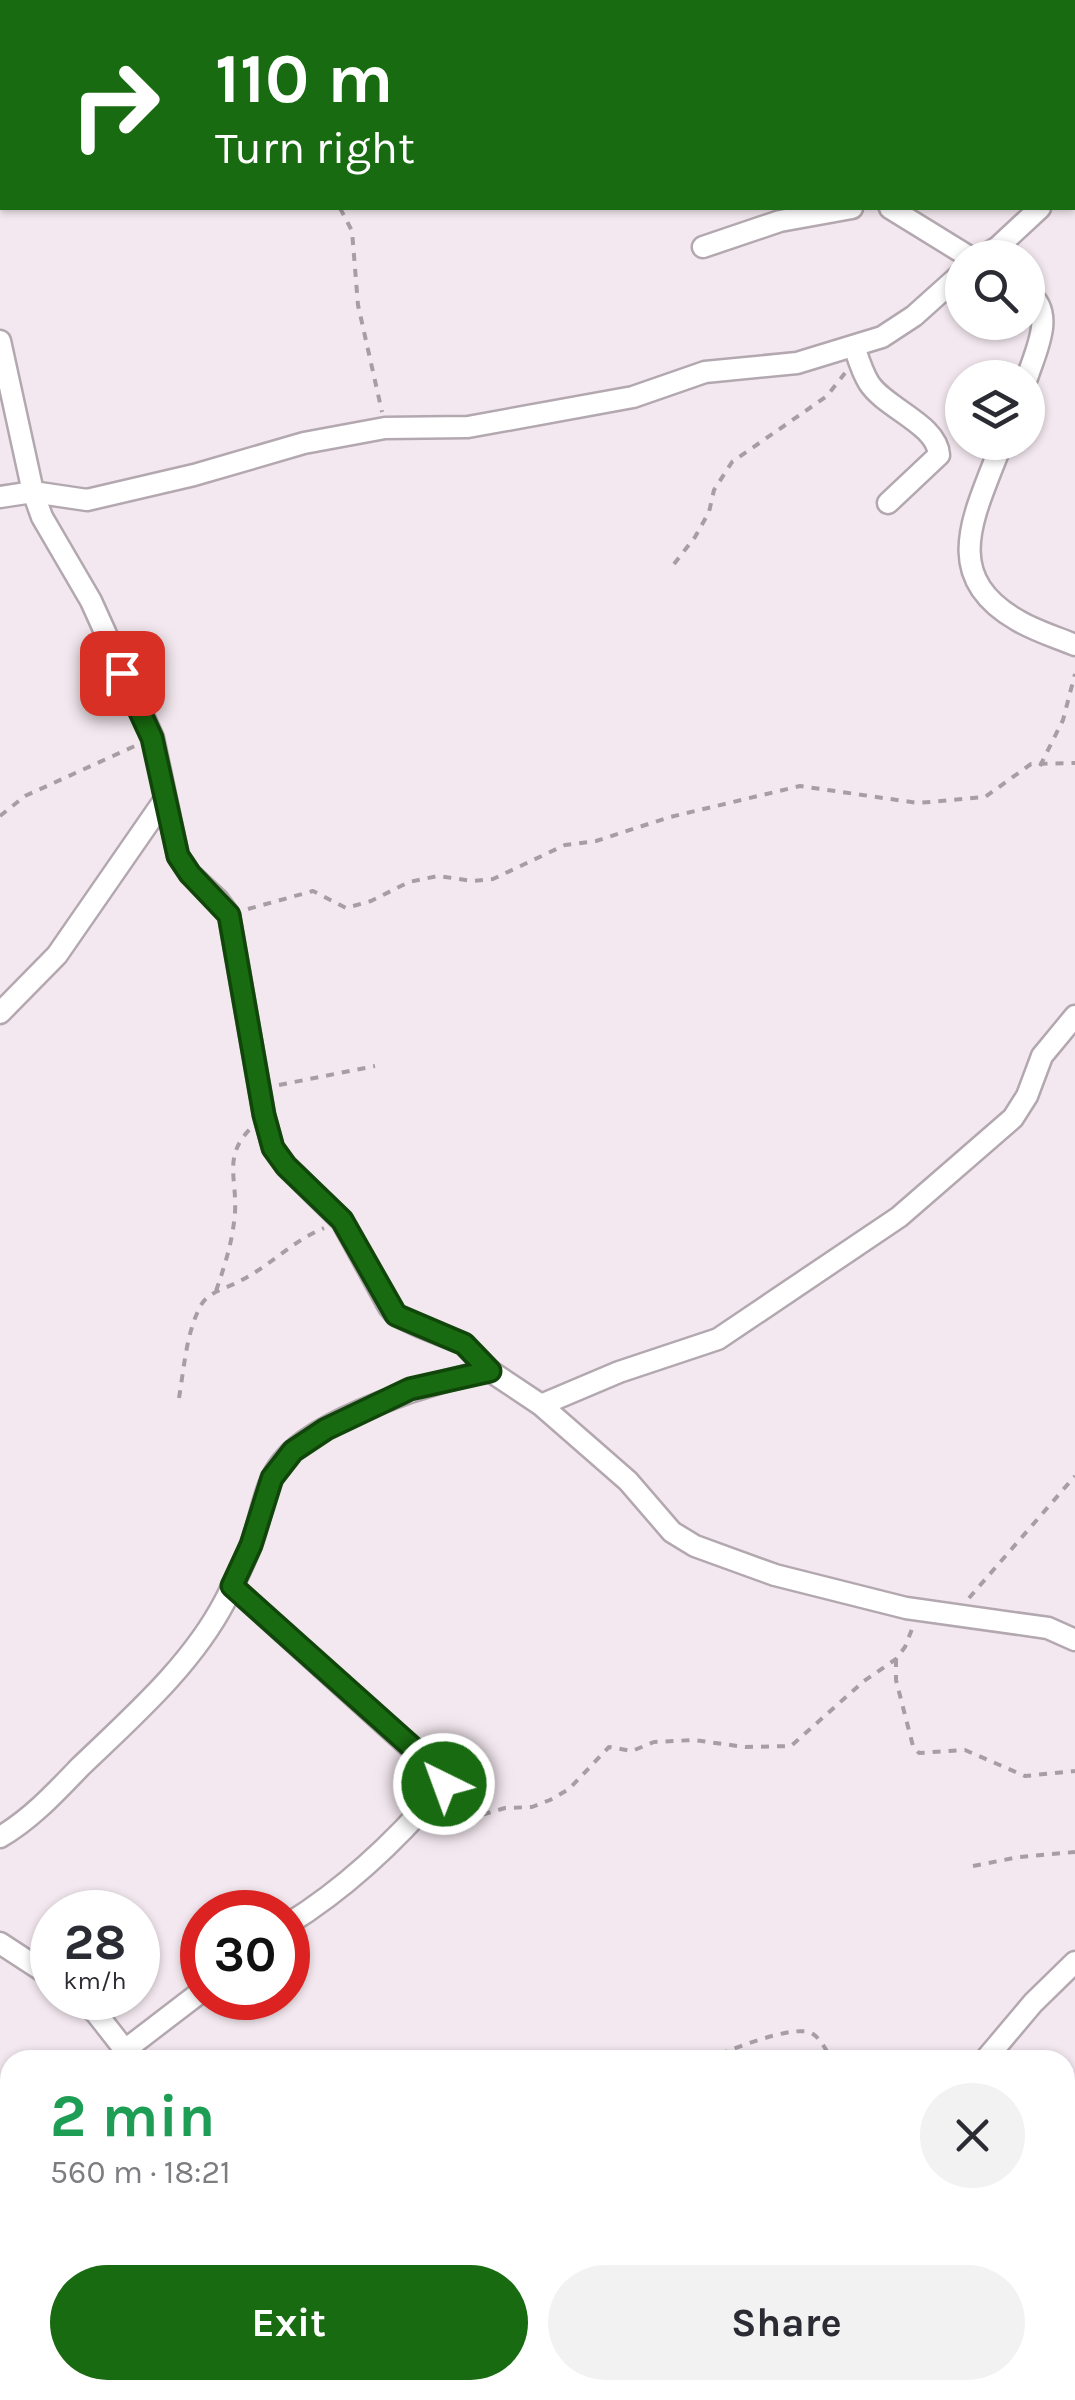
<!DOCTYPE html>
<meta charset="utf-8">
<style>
body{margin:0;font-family:Karla,sans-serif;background:#f2f2f3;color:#2b2b33;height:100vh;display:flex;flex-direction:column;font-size:38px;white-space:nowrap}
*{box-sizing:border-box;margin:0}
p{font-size:32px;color:#7c7c81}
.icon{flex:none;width:55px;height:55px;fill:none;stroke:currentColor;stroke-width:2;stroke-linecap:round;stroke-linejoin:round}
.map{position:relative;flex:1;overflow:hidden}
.side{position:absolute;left:0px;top:2050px;width:1075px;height:350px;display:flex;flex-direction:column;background:#fff;border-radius:30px 30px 0 0;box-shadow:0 2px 8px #0004}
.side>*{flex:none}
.banner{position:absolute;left:0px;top:0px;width:1075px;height:210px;box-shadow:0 2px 8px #0004;background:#186b10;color:#fff;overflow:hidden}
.fabs{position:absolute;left:945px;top:240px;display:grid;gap:20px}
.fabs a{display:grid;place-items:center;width:100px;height:100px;border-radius:50%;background:#fff;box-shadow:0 2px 8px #0004;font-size:50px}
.speed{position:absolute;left:30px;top:1890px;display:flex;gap:20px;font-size:50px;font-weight:700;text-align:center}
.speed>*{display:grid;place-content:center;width:130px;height:130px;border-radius:50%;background:#fff;box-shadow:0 2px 8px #0004;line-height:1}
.speed small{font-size:25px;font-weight:400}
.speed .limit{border:15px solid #d22;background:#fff;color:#111}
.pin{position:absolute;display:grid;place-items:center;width:85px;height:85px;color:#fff;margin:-42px;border-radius:20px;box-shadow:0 5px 15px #0006}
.me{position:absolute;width:110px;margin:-55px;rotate:318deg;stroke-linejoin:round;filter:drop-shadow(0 0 8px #0008)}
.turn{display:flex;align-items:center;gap:35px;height:210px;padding:0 50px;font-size:45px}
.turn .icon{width:130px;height:130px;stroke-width:2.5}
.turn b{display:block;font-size:70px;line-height:85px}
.round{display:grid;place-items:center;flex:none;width:105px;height:105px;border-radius:52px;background:#f2f2f3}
.summary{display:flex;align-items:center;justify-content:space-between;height:170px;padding:0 50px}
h1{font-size:60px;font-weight:700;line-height:75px;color:#1e9e55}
.button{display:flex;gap:20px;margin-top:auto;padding:20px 50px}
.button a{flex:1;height:115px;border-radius:60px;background:#186b10;color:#fff;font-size:40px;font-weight:700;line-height:115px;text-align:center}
.button a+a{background:#f2f2f3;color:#2b2b33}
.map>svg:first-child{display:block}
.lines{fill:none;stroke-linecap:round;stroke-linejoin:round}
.minor-casing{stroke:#b3a8af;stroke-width:25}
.path{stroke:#a79ea4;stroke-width:4;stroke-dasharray:8 8;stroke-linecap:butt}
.minor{stroke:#fff;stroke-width:20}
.route-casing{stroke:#10460a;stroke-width:25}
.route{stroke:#186b10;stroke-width:18}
</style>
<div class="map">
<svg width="1075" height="2400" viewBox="0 0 1075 2400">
<rect width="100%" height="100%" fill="#f3e8ef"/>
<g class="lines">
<g class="minor-casing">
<g id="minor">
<path d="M 796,0 L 797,2"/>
<path d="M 528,2 L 531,0"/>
<path d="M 0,164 L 2,163"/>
<path d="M 1072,174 L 1075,170"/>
<path d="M 890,208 L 971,258"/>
<path d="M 703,247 L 780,221 L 852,208"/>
<path d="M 981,258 L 998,247 L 1040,208"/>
<path d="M 0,341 L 33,492 L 42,517 L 91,601 L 153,738 L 178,856 L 190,874 L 218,900 L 229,915 L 264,1115 L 273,1148 L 286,1166 L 342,1221 L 389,1307 L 396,1315 L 421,1327 L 464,1344 L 490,1371 L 541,1405 L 628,1481 L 672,1532 L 695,1546 L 775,1575 L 906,1608 L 1048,1628 L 1075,1640"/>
<path d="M 854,346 C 858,358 862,372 869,383 C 886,409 937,424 939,455 L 888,503"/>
<path d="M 1027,378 C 1036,350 1056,313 1028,293"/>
<path d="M 1002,442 C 977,511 937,574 1017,620 C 1035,631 1056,637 1075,645"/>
<path d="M 0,497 L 33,492 L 87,500 L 194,475 L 304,443 L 385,428 L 468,427 L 633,397 L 705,372 L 797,363 L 882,337 L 914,316 L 962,273"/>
<path d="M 0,1013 L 57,955 L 165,799"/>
<path d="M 541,1405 L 619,1372 L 718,1339 L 899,1217 L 1013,1118 L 1027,1096 L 1042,1056 L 1075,1016"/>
<path d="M 232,1586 L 444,1778 L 441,1788 C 396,1841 348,1887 288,1924"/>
<path d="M 0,1837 C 30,1820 56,1792 80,1767 C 132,1717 191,1666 225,1601 C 235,1581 246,1560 253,1539 C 262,1513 265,1482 283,1461 C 317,1418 436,1380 490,1371"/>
<path d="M 0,1943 L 52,1977"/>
<path d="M 78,1998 L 96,2013 L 132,2059"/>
<path d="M 125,2050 L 202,1991"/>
<path d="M 985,2060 L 1033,2003 L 1075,1962"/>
<path d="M 243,2400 L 254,2390"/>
<path d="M 836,2400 L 854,2390"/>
<path d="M 908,2400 L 909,2390"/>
</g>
</g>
<g class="path">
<path d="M 1072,73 L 1075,73"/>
<path d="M 1072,147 L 1075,148"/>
<path d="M 340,208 L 352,231 L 358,305 L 382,412"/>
<path d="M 674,564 L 695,537 L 709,512 L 714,490 L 732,462 L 827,396 L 845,373"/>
<path d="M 1040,766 L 1063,720 L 1075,674"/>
<path d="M 0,816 L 25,796 L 137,745"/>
<path d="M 248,909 L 313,891 L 346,908 L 371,901 L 409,882 L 438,876 L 473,881 L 493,879 L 565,845 L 596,841 L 670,817 L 800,786 L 918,803 L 985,797 L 1031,764 L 1075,763"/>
<path d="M 279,1085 L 375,1066"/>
<path d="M 216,1291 C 225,1265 233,1240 235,1212 C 237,1178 223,1157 250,1129"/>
<path d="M 179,1398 C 184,1369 186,1334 200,1307 C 207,1292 225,1289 238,1282 C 269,1267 292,1241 324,1228"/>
<path d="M 969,1598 L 1075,1476"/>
<path d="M 896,1659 L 896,1680 L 913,1746 L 919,1753 L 965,1750 L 1025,1776 L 1075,1771"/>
<path d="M 436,1822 L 448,1818 L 471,1818 L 505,1808 L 532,1807 L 550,1800 L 569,1789 L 609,1747 L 632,1751 L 654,1742 L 694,1740 L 745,1747 L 791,1746 L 864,1681 L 896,1659 L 905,1647 L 912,1629"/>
<path d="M 973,1866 L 1019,1857 L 1075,1852"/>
<path d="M 705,2060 C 725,2052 796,2022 813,2034 C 821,2039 827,2052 832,2060"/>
<path d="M 0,2107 L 10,2105"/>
<path d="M 1065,2223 L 1075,2228"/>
<path d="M 462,2390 L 464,2400"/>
<path d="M 82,2400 L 83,2390"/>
</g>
<use href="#minor" class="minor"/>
</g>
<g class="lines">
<g class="route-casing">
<path id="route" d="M 122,673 L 152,738 L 178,856 L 190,874 L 229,915 L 264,1115 L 273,1148 L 286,1166 L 342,1220 L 396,1315 L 464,1344 L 490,1371 L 410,1389 L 326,1429 L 293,1451 L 272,1478 L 251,1545 L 232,1586 L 441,1773 L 444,1784"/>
</g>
<use href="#route" class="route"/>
</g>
</svg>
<div class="fabs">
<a><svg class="icon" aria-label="search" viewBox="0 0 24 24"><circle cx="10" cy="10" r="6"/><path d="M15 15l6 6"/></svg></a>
<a><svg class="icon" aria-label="layers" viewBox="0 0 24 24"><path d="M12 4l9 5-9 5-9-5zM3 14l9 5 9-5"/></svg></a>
</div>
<div class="speed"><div>28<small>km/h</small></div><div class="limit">30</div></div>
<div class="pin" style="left:122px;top:673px;background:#d93025"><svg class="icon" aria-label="arrive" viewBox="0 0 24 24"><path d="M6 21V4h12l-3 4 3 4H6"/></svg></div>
<svg class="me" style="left:444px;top:1784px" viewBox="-20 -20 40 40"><circle r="17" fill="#186b10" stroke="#fff" stroke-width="3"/><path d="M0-11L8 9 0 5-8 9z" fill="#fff"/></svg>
<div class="banner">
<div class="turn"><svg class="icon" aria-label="right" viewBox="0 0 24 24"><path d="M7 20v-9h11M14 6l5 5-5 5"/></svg><div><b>110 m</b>Turn right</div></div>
</div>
<section class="side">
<div class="summary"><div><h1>2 min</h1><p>560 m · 18:21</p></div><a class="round"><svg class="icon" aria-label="close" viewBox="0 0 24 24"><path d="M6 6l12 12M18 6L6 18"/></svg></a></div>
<div class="button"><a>Exit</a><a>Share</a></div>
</section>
</div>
